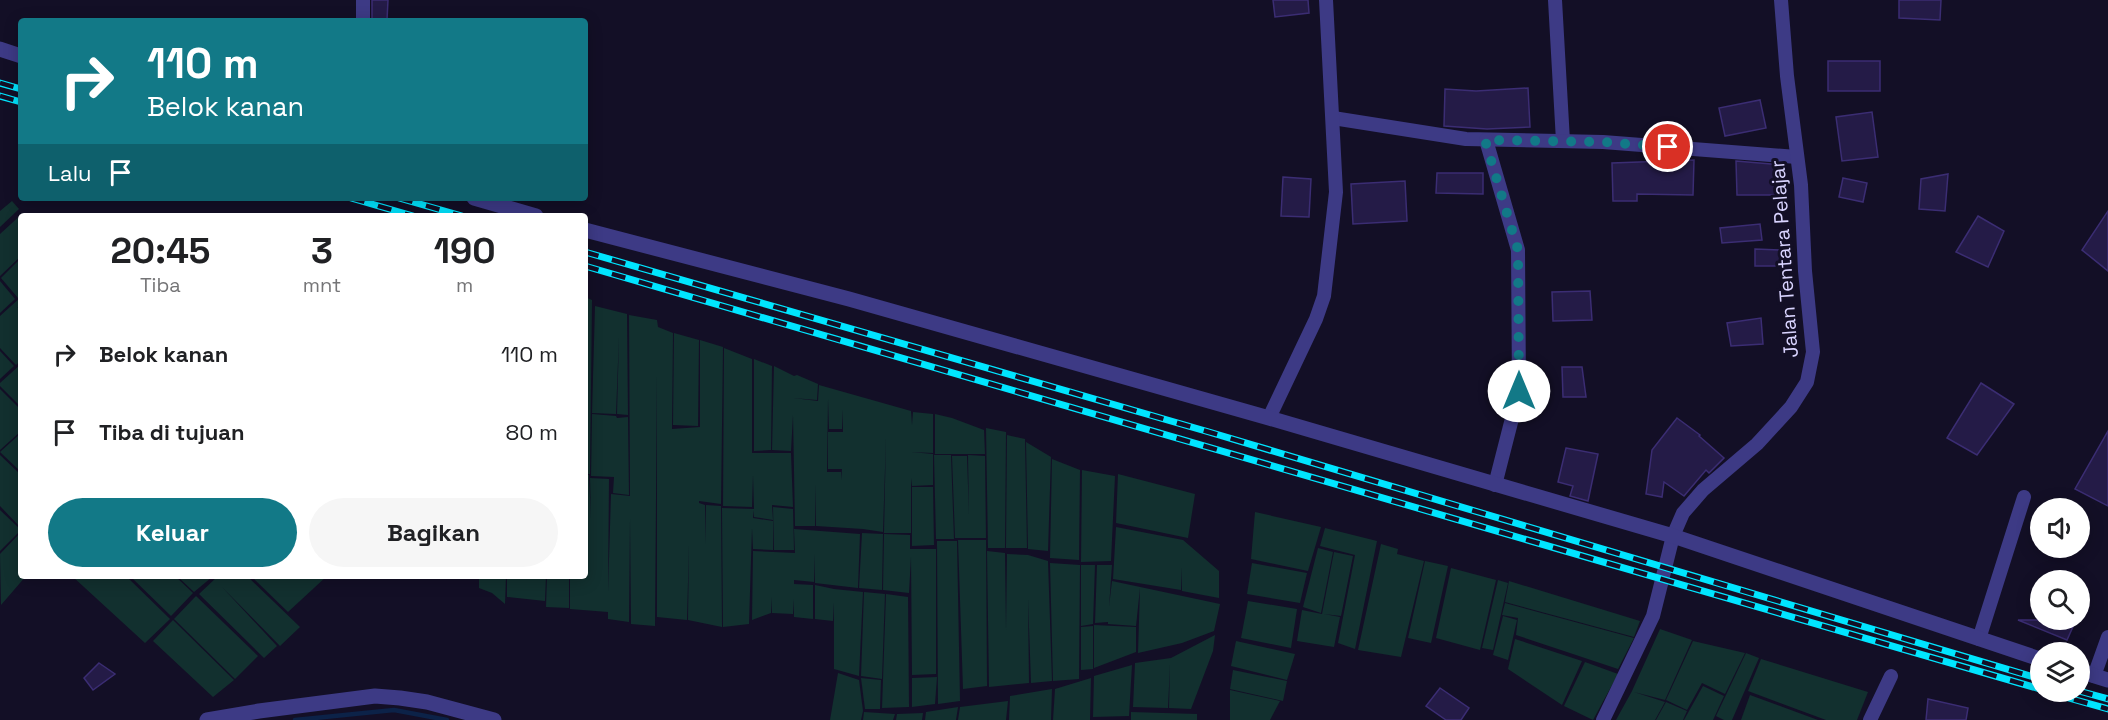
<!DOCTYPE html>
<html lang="id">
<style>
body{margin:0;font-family:"Space Grotesk",sans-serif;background:#f6f6f6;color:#202124;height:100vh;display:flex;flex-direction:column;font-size:22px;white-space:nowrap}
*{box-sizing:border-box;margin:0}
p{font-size:20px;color:#757577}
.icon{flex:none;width:33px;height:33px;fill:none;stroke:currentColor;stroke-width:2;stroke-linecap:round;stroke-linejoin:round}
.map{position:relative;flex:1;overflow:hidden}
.panel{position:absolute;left:18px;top:213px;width:570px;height:366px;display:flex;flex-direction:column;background:#fff;border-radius:6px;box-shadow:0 3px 15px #0003}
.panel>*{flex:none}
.banner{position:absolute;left:18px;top:18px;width:570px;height:183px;border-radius:6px;box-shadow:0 3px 15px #0003;background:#127987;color:#fff;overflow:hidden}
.buttons{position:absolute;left:2030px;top:498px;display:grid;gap:12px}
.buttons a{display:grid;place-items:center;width:60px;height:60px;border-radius:50%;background:#fff;box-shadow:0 3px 15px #0003;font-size:30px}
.pin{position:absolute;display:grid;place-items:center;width:51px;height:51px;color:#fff;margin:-26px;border:3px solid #fff;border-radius:50%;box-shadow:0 2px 6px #0007}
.me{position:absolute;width:66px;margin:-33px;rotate:0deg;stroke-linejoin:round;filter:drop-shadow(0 0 4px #0008)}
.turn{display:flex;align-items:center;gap:21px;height:126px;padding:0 30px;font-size:27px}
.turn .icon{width:78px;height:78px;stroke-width:2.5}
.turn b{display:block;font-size:42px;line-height:51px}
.then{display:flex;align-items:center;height:57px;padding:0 30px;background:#0003;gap:12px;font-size:22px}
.eta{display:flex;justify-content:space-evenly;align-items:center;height:102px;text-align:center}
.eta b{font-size:36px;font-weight:700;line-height:42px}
.button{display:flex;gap:12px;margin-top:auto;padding:12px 30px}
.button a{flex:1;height:69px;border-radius:36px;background:#127987;color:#fff;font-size:24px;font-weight:700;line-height:69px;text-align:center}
.button a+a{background:#f6f6f6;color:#202124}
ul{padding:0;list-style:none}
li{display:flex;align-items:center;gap:18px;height:78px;padding:0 30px}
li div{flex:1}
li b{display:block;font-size:22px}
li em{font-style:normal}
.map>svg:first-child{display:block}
.green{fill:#12302f;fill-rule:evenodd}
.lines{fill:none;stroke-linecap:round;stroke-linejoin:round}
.stream{stroke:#0c2248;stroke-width:4.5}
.building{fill:#241b47;stroke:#3b2d73;stroke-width:1.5}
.minor{stroke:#3d3a85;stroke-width:14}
.tertiary{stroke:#3d3a85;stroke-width:15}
.rail-casing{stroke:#00e5ff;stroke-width:7}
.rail{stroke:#130f26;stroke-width:4.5;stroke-dasharray:14;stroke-linecap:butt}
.route{stroke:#127987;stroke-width:10;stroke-dasharray:0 18}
.labels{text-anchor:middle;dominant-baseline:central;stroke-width:6;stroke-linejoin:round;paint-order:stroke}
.street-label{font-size:20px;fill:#d9d4ff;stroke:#130f26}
</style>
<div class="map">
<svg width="2108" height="720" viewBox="0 0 2108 720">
<rect width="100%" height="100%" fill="#130f26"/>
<g class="green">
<path d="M 12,201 L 19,209 L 0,227 L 0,211 Z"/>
<path d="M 23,213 L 26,216 L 21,216 L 21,256 L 0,276 L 0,234 Z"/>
<path d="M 21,258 L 21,295 L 18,298 L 1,278 Z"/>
<path d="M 0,281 L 15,299 L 0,313 Z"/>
<path d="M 21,297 L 21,310 L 17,307 L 21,312 L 21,360 L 16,365 L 0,348 L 0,316 Z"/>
<path d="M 585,297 L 592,300 L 590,474 L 585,474 Z"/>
<path d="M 595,306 L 627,314 L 628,415 L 617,414 L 619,336 L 616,414 L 592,413 Z"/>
<path d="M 629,315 L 657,320 L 658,327 L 673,333 L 672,429 L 700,427 L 700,340 L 723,347 L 721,504 L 699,501 L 699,503 L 705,505 L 705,544 L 706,505 L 721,506 L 722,627 L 688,620 L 689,544 L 687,620 L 657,617 L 657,374 L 655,626 L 631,624 L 630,519 L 629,622 L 608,619 L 608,612 L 570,609 L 570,576 L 585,576 L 585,475 L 589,475 L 591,519 L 590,478 L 609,479 L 608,592 L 611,494 L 630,496 Z"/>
<path d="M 674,333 L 699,340 L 698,426 L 673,425 Z"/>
<path d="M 724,348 L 752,359 L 752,453 L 791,453 L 793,507 L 772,505 L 773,520 L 754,517 L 753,510 L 753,518 L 773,521 L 773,550 L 753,549 L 752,528 L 749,624 L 723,627 L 722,508 L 754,509 L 753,475 L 752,507 L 723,506 Z"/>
<path d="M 0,351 L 14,366 L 0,379 Z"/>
<path d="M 754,359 L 772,366 L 771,450 L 754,451 Z"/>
<path d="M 21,364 L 21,407 L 0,386 L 0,383 Z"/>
<path d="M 774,366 L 794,376 L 797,375 L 818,384 L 817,400 L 793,398 L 818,401 L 819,385 L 911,411 L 912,425 L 913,412 L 933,414 L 933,453 L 911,452 L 933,454 L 933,485 L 912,486 L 911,478 L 911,533 L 884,533 L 886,437 L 883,532 L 863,529 L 816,526 L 816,484 L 815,526 L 795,526 L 793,415 L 791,451 L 772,450 ZM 828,399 L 829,429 L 842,429 L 843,409 L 843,432 L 828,432 L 828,469 L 842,469 L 841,480 L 841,472 L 827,472 Z"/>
<path d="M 0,389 L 21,410 L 21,431 L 0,450 Z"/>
<path d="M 592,414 L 616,416 L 617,418 L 628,417 L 629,495 L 613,493 L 614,477 L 591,476 Z"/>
<path d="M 935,414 L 952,418 L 984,430 L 985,454 L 935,454 Z"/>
<path d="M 986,428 L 1006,432 L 1005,548 L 988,548 Z"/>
<path d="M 21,433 L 21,472 L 0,452 Z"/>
<path d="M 1007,435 L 1025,439 L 1027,548 L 1006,548 Z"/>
<path d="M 1026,442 L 1051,457 L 1048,551 L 1028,549 Z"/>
<path d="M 0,455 L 21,475 L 21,528 L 0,506 Z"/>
<path d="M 934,455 L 951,455 L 954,539 L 936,539 Z"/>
<path d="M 968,455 L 985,456 L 986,538 L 955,538 L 952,456 L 967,456 L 969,516 Z"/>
<path d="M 1052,459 L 1080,470 L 1079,560 L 1050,558 Z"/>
<path d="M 1082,470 L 1115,476 L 1111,561 L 1081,562 Z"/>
<path d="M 1118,474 L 1195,494 L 1188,538 L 1116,523 Z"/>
<path d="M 912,487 L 933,487 L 934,545 L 912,546 Z"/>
<path d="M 773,507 L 793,509 L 794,550 L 774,550 Z"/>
<path d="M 0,510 L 21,530 L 0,551 Z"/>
<path d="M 1255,512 L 1321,527 L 1308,571 L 1251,559 Z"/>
<path d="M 1116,527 L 1183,540 L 1219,571 L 1219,598 L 1182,591 L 1182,567 L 1181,590 L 1113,579 Z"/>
<path d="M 1325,528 L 1377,541 L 1355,649 L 1338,643 L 1355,555 L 1320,546 Z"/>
<path d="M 794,529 L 860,534 L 858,588 L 815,583 L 814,554 L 814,582 L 794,580 L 794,584 L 813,585 L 813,619 L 794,617 L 794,599 L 793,614 L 772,613 L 771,597 L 771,613 L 752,620 L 753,551 L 795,553 Z"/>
<path d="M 21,532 L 21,576 L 26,576 L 1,605 L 0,554 Z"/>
<path d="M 862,533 L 883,534 L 882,590 L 859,588 Z"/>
<path d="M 884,534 L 910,535 L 910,549 L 936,549 L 936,674 L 912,675 L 911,557 L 909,593 L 883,590 Z"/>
<path d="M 958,540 L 986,540 L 987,686 L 963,689 Z"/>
<path d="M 937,541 L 957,541 L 960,701 L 938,704 Z"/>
<path d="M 1381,544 L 1398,549 L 1397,554 L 1424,561 L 1401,657 L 1358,650 Z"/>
<path d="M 1318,548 L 1333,552 L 1321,613 L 1303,607 Z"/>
<path d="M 987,551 L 1005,553 L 1006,630 L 1007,554 L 1028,555 L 1048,561 L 1052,681 L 1031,683 L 1028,599 L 1029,683 L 989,687 Z"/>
<path d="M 1334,552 L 1353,556 L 1341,616 L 1324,614 L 1340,617 L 1334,647 L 1297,641 L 1302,610 L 1322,614 Z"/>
<path d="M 1425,561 L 1448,566 L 1431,643 L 1408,638 Z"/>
<path d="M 1050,563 L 1080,565 L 1079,679 L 1053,681 Z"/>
<path d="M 1252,563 L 1307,573 L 1300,603 L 1247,594 Z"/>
<path d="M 1081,565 L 1095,565 L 1093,624 L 1081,626 Z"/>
<path d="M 1097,565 L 1112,565 L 1109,607 L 1112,581 L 1220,604 L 1214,631 L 1182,643 L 1138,653 L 1140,588 L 1136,626 L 1108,624 L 1108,622 L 1095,623 Z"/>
<path d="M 1451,568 L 1496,580 L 1480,650 L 1436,638 Z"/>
<path d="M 72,576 L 126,576 L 170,619 L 145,643 Z"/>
<path d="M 130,576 L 175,576 L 193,593 L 171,616 Z"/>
<path d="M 177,576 L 211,576 L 212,577 L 194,592 Z"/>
<path d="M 218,576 L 247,576 L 300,627 L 280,646 L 222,587 L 277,646 L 264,658 L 199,594 Z"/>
<path d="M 251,576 L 327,576 L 288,612 Z"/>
<path d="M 479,576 L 506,576 L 505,604 L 492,593 L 479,588 Z"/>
<path d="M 507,576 L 546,576 L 545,601 L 507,597 Z"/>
<path d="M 547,576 L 569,576 L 569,608 L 546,607 Z"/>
<path d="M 1498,580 L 1508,583 L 1493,650 L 1482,648 Z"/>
<path d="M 1509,581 L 1640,621 L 1634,637 L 1505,602 Z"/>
<path d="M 815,585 L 834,589 L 863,592 L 859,676 L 834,669 L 834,602 L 833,621 L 815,619 Z"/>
<path d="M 864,592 L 885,594 L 882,679 L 861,676 Z"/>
<path d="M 886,594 L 908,597 L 909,707 L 882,708 Z"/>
<path d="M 196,596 L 258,656 L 235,679 L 174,619 Z"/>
<path d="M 1248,601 L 1297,609 L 1291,648 L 1241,638 Z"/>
<path d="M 1505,603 L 1634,638 L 1618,669 L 1516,635 L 1518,618 L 1502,615 Z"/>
<path d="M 1503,616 L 1517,620 L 1508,660 L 1493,655 Z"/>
<path d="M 173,620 L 234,680 L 213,697 L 153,641 Z"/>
<path d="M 1094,625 L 1136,627 L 1136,652 L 1094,668 Z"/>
<path d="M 1093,626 L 1093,669 L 1081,670 L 1081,627 Z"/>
<path d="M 1660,629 L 1692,640 L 1665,700 L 1634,692 L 1665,702 L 1655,720 L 1616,720 L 1632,691 Z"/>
<path d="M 1215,635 L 1213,651 L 1191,709 L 1169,708 L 1170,664 L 1168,708 L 1133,707 L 1135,663 L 1171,658 Z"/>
<path d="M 1515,639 L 1582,661 L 1562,705 L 1508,669 Z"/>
<path d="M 1236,641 L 1295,654 L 1287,680 L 1231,666 Z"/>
<path d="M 1693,641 L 1745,653 L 1725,694 L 1702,683 L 1687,710 L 1666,700 Z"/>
<path d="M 1746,653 L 1759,658 L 1732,720 L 1724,720 L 1716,716 Z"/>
<path d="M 1761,659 L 1868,692 L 1857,720 L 1826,720 L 1748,691 Z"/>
<path d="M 1585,662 L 1618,674 L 1593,720 L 1564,706 Z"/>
<path d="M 1132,665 L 1129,716 L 1093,717 L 1094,676 Z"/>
<path d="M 1233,670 L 1287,681 L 1283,701 L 1230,689 Z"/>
<path d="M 838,673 L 859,680 L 863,711 L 861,720 L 830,720 Z"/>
<path d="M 937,677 L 935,704 L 912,707 L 912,678 Z"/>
<path d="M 861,678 L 881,680 L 880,709 L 865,709 Z"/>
<path d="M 1091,678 L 1090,720 L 1053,720 L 1055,689 Z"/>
<path d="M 1703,686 L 1724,696 L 1713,720 L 1684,720 Z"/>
<path d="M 1052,689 L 1051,720 L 1009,720 L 1010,696 Z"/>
<path d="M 1230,690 L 1280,701 L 1270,720 L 1230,720 Z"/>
<path d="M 1750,695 L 1818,720 L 1741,720 Z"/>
<path d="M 1008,701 L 1006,720 L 958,720 L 960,707 Z"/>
<path d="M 1666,702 L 1687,711 L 1683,720 L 1656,720 Z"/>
<path d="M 958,707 L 956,720 L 925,720 L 926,712 Z"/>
<path d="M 864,712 L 895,714 L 893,720 L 863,720 Z"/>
<path d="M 1131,712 L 1197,714 L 1197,720 L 1131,720 Z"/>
<path d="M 923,713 L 922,720 L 896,720 L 897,714 Z"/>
</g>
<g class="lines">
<path class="stream" d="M 295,720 L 394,710 L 447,720"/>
</g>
<g class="building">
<path d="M 372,0 L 388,0 L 387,20 L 372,20 Z"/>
<path d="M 1273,0 L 1308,0 L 1309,13 L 1275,17 Z"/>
<path d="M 1899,0 L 1941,0 L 1940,20 L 1899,18 Z"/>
<rect x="1828" y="61" width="52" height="30"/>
<path d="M 1528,88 L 1530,127 L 1487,129 L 1444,126 L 1445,89 L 1476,91 Z"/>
<path d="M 1760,100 L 1766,128 L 1725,136 L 1719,108 Z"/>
<path d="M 1872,112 L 1878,157 L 1842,161 L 1836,117 Z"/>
<path d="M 1694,160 L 1693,195 L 1637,194 L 1637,201 L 1613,201 L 1612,163 Z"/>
<path d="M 1736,161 L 1782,165 L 1784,195 L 1737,195 Z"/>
<path d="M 1437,173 L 1483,173 L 1483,194 L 1436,193 Z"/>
<path d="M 1948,174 L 1945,211 L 1919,209 L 1921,179 Z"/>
<path d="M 1283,177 L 1311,179 L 1309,217 L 1281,216 Z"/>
<path d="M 1843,178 L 1867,183 L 1863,202 L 1839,197 Z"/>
<path d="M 1405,181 L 1407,221 L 1353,224 L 1351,184 Z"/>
<path d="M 2108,211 L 2108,271 L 2082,250 Z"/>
<path d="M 1978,216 L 2004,231 L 1988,267 L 1956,252 Z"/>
<path d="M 1760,224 L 1762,240 L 1722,243 L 1720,228 Z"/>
<path d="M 1755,249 L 1783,250 L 1783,266 L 1755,266 Z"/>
<path d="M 1590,291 L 1592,320 L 1553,321 L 1552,292 Z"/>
<path d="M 1761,318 L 1763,344 L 1731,346 L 1727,323 Z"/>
<path d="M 1562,367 L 1582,367 L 1586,397 L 1563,397 Z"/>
<path d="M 1981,383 L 2014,404 L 1977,455 L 1947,438 Z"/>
<path d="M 1677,418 L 1700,435 L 1699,436 L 1724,458 L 1709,473 L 1706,470 L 1684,496 L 1664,482 L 1662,497 L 1646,494 L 1652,450 Z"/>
<path d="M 2108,431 L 2108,506 L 2075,489 Z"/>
<path d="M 1566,448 L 1598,454 L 1588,501 L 1570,496 L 1573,486 L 1558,482 Z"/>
<path d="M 2018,620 L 2076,620 L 2067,640 Z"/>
<path d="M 99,663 L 115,674 L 93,690 L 84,678 Z"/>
<path d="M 1440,688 L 1469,708 L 1461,720 L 1446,720 L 1426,706 Z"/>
<path d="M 1928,699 L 1968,708 L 1966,720 L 1926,720 Z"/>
</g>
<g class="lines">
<g class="minor">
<path d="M 1555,0 L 1563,141"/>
<path d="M 363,21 L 363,0"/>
<path d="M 1333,118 L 1466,139 L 1603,142 L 1797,157"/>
<path d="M 1486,140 L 1518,250 L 1519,391 L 1495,485"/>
<path d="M 1269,418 L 1316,319 L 1324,296 L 1336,192 L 1326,0"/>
<path d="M 1979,639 L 2024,497"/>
<path d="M 2094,676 L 2108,637"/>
<path d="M 1603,720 L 1653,616 L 1673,536 L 1683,513 L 1703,490 L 1757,444 L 1791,407 L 1807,382 L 1813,352 L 1805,271 L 1801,185 L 1787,76 L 1781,0"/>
<path d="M 1870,720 L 1891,676"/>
</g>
<g class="tertiary">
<path d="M 0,49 L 21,56"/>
<path d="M 474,198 L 536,216"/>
<path d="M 585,230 L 849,299 L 1269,418 L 1673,536 L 2040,659"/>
<path d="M 2079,671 L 2108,680"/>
<path d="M 207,720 L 259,711 L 375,696 L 400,698 L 427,702 L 494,720"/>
</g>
<g class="rail-casing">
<g id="rail">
<path d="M 0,83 L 21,89"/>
<path d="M 0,96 L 21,102"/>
<path d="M 351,198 L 413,216"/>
<path d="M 399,198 L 462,216"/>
<path d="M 585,252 L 1209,432 L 2040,679"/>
<path d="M 585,266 L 2040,689"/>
<path d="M 2079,691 L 2108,699"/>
<path d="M 2047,692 L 2108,709"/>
</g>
</g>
<use href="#rail" class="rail"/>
</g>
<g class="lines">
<path class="route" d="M 1519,391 L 1518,250 L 1485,140 L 1603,142 L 1668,147"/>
</g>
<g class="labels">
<g class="street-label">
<text transform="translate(1784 259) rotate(-94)">Jalan Tentara Pelajar</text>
</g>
</g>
</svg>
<div class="buttons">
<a><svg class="icon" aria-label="sound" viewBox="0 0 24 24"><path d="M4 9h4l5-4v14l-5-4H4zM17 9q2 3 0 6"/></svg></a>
<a><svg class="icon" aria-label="search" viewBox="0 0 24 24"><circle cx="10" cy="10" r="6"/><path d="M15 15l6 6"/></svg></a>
<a><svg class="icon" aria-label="layers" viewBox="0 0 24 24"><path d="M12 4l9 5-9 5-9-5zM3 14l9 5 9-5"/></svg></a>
</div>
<div class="pin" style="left:1668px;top:147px;background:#d93025"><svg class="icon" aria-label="arrive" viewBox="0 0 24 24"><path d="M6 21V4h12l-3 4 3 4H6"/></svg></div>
<svg class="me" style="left:1519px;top:391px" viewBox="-20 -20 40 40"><circle r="19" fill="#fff"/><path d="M0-13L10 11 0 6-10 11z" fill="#127987"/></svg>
<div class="banner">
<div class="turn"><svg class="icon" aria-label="right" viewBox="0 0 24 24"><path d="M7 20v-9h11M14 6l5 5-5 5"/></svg><div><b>110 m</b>Belok kanan</div></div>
<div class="then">Lalu<svg class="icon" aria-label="arrive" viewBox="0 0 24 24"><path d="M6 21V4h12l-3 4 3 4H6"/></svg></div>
</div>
<section class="panel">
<div class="eta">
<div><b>20:45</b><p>Tiba</p></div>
<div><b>3</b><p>mnt</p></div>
<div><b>190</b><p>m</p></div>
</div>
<ul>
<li><svg class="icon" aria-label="right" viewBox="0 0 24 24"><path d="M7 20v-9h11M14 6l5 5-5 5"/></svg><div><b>Belok kanan</b></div><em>110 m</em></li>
<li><svg class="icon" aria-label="arrive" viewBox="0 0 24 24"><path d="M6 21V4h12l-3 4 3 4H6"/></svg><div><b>Tiba di tujuan</b></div><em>80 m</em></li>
</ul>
<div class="button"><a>Keluar</a><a>Bagikan</a></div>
</section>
</div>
